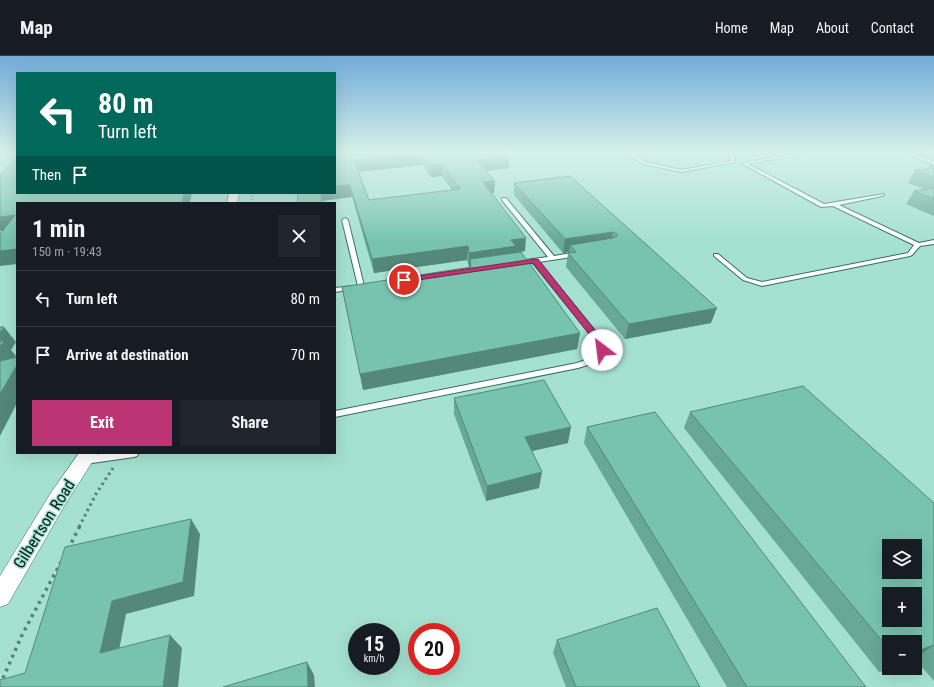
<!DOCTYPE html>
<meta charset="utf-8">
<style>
body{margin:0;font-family:"Roboto Condensed",sans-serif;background:#20242c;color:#f1f3f6;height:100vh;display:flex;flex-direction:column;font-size:15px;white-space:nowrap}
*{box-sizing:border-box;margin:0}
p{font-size:13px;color:#9ea1a6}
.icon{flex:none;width:22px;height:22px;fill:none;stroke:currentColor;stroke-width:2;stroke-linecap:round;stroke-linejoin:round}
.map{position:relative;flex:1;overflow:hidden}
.sheet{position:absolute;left:16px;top:146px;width:320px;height:252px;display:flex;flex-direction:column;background:#171b24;border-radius:0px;box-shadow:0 4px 16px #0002}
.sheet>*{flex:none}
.banner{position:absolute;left:16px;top:16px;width:320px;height:122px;border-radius:0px;box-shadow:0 4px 16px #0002;background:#00695c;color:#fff;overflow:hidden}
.controls{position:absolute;left:882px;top:483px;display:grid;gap:8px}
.controls a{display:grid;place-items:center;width:40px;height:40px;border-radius:0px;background:#171b24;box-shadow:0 4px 16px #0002;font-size:20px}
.speed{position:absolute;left:348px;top:567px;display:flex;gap:8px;font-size:20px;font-weight:700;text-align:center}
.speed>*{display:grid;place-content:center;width:52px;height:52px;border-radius:50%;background:#171b24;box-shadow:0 4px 16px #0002;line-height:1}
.speed small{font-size:10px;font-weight:400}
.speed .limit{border:6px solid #d22;background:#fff;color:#111}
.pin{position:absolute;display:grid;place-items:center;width:34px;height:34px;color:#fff;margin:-17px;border:2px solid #fff;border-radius:50%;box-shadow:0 1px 4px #0007}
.me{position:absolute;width:44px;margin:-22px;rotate:330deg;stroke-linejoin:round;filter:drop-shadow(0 0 3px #0008)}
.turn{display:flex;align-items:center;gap:14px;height:84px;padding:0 16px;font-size:18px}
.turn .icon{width:52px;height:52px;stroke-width:2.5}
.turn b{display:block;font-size:28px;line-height:34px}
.then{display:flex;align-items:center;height:38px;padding:0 16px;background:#0003;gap:8px;font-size:15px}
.round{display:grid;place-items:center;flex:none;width:42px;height:42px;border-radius:0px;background:#20242c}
.headline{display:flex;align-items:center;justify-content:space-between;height:68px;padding:0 16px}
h1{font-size:24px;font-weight:700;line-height:30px}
.action{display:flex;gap:8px;margin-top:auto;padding:8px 16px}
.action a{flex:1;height:46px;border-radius:0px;background:#bb3474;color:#fff;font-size:16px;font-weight:700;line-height:46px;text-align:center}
.action a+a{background:#20242c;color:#f1f3f6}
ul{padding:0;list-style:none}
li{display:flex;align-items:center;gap:12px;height:56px;padding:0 16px;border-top:1px solid #363941}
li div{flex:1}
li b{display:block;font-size:15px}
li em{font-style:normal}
header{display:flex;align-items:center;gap:24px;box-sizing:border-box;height:56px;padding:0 20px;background:#171b24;border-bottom:1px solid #363941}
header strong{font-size:19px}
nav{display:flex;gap:22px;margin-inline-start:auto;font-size:14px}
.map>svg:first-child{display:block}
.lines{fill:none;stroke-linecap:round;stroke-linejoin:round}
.service-casing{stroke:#346e60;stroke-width:2}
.minor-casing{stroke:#346e60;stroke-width:1}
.path-far2{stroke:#578176;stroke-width:1.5;stroke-dasharray:1 2;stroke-linecap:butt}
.path-far1{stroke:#578176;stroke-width:3;stroke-dasharray:2.5 3.5;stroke-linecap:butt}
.path{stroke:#578176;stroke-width:3.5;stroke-dasharray:3 4.5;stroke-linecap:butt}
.service{fill:#fff;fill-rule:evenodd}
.minor{fill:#fff;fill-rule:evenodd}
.wall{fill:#67a897;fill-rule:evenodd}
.shaded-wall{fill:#54887b}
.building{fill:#78c3b0;stroke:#54887b;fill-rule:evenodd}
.route{fill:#bb3474;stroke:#7a224b}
.labels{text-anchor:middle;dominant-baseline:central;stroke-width:3;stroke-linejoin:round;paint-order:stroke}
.near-street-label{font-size:16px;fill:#031b15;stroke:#a5e1d0}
</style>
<header>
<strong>Map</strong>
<nav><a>Home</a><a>Map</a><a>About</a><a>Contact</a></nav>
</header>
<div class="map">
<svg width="934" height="631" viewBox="0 0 934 631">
<rect width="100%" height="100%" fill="#a5e1d0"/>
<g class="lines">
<g class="service-casing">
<g id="service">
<path d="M 626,97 L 631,97 L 646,106 L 681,114 L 731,105 L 729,97 L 733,97 L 735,106 L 681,116 L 643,108 Z"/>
<path d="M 800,97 L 812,97 L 748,108 L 824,148 L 884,138 L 884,139 L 882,140 L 839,149 L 919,187 L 934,184 L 934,188 L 920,190 L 912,199 L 910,200 L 762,230 L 743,224 L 714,200 L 714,198 L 718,198 L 747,222 L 762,226 L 908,197 L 914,189 L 833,150 L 821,151 L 741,107 Z"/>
<path d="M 903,97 L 909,97 L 934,106 L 934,109 Z"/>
<path d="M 922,97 L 928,97 L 934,99 L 934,102 Z"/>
<path d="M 502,142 L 506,142 L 554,200 L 578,196 L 581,198 L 578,200 L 539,206 L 601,282 L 606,294 L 600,305 L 578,312 L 335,361 L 335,355 L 577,307 L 594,301 L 598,294 L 594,283 L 533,207 L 518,209 L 515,207 L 518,205 L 548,201 L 502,144 Z"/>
<path d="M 345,162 L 348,164 L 364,230 L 361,232 L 358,230 L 342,164 Z"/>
<path d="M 352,230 L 354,231 L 354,233 L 335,236 L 335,232 Z"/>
<path d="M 108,397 L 139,397 L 137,400 L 134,401 L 85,408 L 82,407 L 80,404 L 82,401 L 85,400 Z"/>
</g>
</g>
<g class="minor-casing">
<g id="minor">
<path d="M 229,137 L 239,137 L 237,147 L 227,147 Z"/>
<path d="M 79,397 L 98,397 L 66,447 L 8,548 L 0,551 L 0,520 L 52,435 Z"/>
</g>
</g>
<path class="path-far2" d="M 252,137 L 252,147"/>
<path class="path-far1" d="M 79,471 L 96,438 L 113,412"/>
<g class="path">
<path d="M 68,493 L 80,470"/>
<path d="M 0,629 L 22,579 L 61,506"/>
</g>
<use href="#service" class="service"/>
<use href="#minor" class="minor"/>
</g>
<g class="wall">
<path d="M 335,97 L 506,97 L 509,112 L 486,115 L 495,125 L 494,137 L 492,137 L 525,195 L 516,197 L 580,277 L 577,293 L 363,334 L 342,231 L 470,212 L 470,211 L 469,211 L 467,204 L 374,217 L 352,141 L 298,147 ZM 423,109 L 431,121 L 442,120 L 452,134 L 369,144 L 358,116 Z"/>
<path d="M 934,109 L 934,160 L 906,148 L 914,135 L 924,133 L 908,127 L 915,114 L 927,113 L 929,110 Z"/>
<path d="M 570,120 L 711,267 L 625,283 L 566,211 L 568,197 L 569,197 L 569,196 L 563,197 L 514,139 L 514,127 Z"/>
<path d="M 454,342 L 568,387 L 532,395 L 539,432 L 486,445 L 454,358 Z"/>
<path d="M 690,356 L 934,447 L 934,625 L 915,603 L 915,586 L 889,586 L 889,612 L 879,616 L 684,372 Z"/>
<path d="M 587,371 L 866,631 L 727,631 L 584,387 Z"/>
<path d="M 557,584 L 700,631 L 566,631 L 553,597 Z"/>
</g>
<g class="shaded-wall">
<path d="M 422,97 L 423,109 L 356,116 L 354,104 Z"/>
<path d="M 509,100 L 509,112 L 476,116 L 477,104 Z"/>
<path d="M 442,108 L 442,120 L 431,121 L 431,109 Z"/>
<path d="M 495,125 L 494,137 L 483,139 L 483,126 Z"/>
<path d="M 350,129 L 352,141 L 322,145 L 321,137 L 335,137 L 335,130 Z"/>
<path d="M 184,137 L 192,137 L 190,147 L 182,147 Z"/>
<path d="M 15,159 L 17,173 L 0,175 L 0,161 Z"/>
<path d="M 613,176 L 610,190 L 570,189 L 569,196 L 563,197 L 565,183 Z"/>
<path d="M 526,182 L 525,195 L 470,203 L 470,211 L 469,211 L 469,197 L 511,184 Z"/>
<path d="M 468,190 L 467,204 L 374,217 L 372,203 Z"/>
<path d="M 17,193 L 17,208 L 0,210 L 0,195 Z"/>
<path d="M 335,215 L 336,223 L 335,223 Z"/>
<path d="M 717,252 L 711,267 L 625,283 L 629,268 Z"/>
<path d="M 4,271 L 16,286 L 11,294 L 16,300 L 3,322 L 0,319 L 0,277 Z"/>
<path d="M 580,277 L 577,293 L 363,334 L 360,318 Z"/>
<path d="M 17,309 L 17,347 L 0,380 L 0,338 Z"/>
<path d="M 571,371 L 568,387 L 523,397 L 525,381 Z"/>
<path d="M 542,416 L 539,432 L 486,445 L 487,430 Z"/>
<path d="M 191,463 L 200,478 L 194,540 L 126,558 L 116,610 L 100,597 L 112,545 Z"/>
<path d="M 170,579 L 182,592 L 178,631 L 163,631 Z"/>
<path d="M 934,589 L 915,602 L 915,596 Z"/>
<path d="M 307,606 L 314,619 L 315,631 L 308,631 Z"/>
<path d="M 889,609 L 889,612 L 879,616 Z"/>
</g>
<g class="building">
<path d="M 335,97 L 422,97 L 354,104 L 369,144 L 460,133 L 442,108 L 431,109 L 422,97 L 506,97 L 509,100 L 477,104 L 495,125 L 483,126 L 526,182 L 511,184 L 516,190 L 469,197 L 468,190 L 372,203 L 350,129 L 335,130 Z"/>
<path d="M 17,101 L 17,137 L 184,137 L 182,147 L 17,147 L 17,193 L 0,195 L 0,178 L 15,159 L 0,161 L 0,119 Z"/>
<path d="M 934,109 L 934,111 L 929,110 Z"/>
<path d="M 934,112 L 934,122 L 915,114 Z"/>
<path d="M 570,120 L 717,252 L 629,268 L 568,197 L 576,196 L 570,189 L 613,182 L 617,180 L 617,178 L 613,176 L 565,183 L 514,127 Z"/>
<path d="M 934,132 L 934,143 L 914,135 Z"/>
<path d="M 297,137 L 321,137 L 322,147 L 298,147 Z"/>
<path d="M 521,196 L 580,277 L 360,318 L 342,231 L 471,211 L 470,203 Z"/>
<path d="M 0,271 L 4,271 L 0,277 Z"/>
<path d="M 0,285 L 4,285 L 0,291 Z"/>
<path d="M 17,301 L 17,309 L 0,338 L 0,305 Z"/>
<path d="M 544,324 L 571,371 L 525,381 L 542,416 L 487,430 L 454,342 Z"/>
<path d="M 803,330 L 934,447 L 934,589 L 915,596 L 915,586 L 889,586 L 889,593 L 690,356 ZM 889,490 L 915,490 L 915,516 L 889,516 ZM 889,538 L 915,538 L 915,564 L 889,564 Z"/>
<path d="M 655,356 L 866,631 L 747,631 L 587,371 Z"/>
<path d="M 191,463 L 183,526 L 112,545 L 100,597 L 170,579 L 163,631 L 0,631 L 0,624 L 25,617 L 65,491 Z"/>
<path d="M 657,552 L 700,631 L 576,631 L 557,584 Z"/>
<path d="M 307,606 L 308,631 L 223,631 Z"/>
</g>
<linearGradient id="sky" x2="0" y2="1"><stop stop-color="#72abd8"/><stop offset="0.52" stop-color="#d6f2ea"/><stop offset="1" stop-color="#d6f2ea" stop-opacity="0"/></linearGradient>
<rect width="934" height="186" fill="url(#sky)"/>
<path class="route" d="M 535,203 L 538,203 L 600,281 L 607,294 L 605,296 L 599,296 L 593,283 L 533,207 L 404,226 L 401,224 L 404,222 Z"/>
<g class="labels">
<g class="near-street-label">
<text transform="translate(44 468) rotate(-58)">Gilbertson Road</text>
</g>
</g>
</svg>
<div class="controls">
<a><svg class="icon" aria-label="layers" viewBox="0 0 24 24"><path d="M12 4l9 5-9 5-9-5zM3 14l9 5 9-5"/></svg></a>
<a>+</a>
<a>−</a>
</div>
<div class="speed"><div>15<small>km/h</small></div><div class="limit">20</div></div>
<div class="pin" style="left:404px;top:224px;background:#d93025"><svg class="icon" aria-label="arrive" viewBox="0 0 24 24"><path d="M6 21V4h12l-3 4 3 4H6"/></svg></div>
<svg class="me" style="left:602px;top:294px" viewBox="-20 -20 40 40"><circle r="19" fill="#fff"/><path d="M0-13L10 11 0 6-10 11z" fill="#bb3474"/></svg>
<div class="banner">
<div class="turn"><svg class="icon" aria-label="left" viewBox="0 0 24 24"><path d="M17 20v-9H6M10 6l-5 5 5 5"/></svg><div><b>80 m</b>Turn left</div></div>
<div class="then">Then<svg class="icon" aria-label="arrive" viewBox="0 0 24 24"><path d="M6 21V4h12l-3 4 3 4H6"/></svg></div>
</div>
<section class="sheet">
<div class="headline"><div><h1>1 min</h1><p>150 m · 19:43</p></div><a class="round"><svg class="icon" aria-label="close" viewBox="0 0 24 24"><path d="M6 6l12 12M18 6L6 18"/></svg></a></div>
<ul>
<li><svg class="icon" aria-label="left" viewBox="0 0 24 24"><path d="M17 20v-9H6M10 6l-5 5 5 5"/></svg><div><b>Turn left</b></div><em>80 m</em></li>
<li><svg class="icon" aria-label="arrive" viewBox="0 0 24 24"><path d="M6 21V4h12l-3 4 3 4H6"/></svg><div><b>Arrive at destination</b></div><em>70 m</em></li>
</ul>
<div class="action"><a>Exit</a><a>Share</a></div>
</section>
</div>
